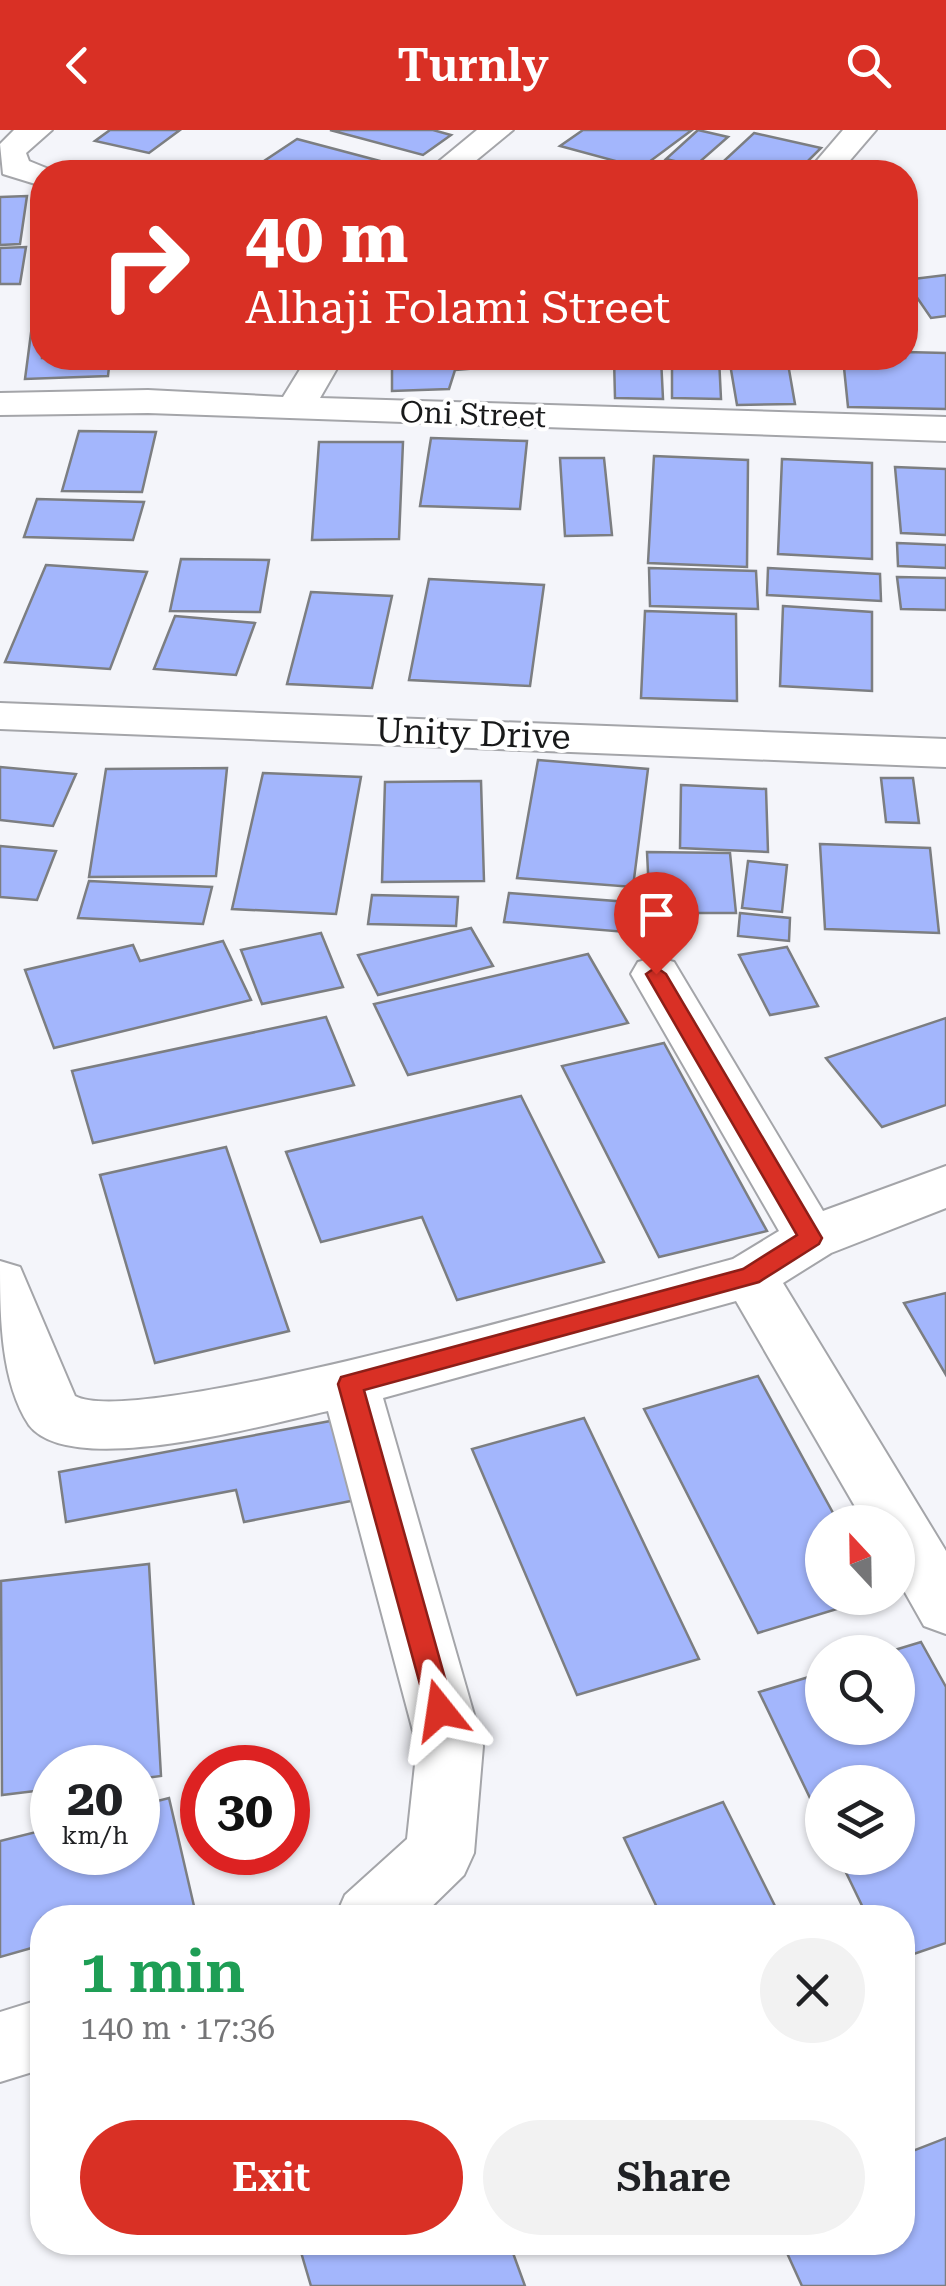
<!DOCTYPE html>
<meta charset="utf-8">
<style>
body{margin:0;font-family:"Roboto Serif",serif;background:#f2f2f2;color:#202124;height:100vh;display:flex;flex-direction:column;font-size:38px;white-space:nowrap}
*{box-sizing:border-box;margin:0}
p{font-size:32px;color:#757577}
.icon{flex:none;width:55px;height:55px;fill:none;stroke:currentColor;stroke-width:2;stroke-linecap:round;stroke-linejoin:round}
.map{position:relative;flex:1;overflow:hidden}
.side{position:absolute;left:30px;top:1775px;width:885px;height:350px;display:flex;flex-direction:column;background:#fff;border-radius:40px;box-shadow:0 2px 8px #0004}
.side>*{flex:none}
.banner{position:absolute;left:30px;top:30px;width:888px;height:210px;border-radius:40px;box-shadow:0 2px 8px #0004;background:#d93025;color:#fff;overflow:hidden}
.needle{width:65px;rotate:338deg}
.buttons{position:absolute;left:805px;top:1375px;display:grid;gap:20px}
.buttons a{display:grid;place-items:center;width:110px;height:110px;border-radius:50%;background:#fff;box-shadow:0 2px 8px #0004;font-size:50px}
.speed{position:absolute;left:30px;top:1615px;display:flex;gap:20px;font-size:50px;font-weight:700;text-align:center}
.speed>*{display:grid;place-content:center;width:130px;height:130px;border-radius:50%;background:#fff;box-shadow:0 2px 8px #0004;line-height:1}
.speed small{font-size:25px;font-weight:400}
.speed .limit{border:15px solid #d22;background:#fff;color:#111}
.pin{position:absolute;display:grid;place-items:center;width:85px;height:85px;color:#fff;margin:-102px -42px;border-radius:50% 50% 50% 0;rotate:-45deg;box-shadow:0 0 10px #0007}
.pin .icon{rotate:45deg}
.me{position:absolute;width:110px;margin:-55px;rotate:345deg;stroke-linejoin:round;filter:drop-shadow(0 0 8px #0008)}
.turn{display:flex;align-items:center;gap:35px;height:210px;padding:0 50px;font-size:45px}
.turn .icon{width:130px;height:130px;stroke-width:2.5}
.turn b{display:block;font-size:70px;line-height:85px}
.round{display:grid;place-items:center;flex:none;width:105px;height:105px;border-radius:52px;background:#f2f2f2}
.head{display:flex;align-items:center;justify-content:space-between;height:170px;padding:0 50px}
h1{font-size:60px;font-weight:600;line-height:75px;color:#1e9e55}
.primary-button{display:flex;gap:20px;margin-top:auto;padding:20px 50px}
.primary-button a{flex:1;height:115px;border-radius:60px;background:#d93025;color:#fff;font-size:40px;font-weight:600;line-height:115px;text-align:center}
.primary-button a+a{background:#f2f2f2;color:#202124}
header{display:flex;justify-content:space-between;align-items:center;height:130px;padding:0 50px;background:#d93025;color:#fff;font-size:45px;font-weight:600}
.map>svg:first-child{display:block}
.building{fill:#a3b6fc;stroke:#7c7e81;stroke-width:2.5}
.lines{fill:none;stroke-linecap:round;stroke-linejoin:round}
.minor-casing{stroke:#a4a5a9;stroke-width:4}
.minor{fill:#fff;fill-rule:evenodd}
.route{fill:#d93025;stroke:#8d1f18;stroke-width:2.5}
.labels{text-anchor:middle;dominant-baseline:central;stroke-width:8;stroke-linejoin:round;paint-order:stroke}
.far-street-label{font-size:30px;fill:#18191a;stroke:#fff}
.street-label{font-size:35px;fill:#18191a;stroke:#fff}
</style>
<header><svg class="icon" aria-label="back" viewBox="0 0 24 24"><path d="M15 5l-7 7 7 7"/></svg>Turnly<svg class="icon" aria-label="search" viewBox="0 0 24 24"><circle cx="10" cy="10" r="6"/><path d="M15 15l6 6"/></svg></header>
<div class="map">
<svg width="946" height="2156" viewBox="0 0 946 2156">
<rect width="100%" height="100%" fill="#f4f5fa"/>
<g class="building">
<path d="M 110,0 L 180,0 L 149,23 L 95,11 Z"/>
<path d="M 330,0 L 433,0 L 451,5 L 423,25 Z"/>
<path d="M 583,0 L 692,0 L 641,38 L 560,16 Z"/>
<path d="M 698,0 L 728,7 L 695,36 L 666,29 Z"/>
<path d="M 754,3 L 821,18 L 797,42 L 712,42 Z"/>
<path d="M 297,9 L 414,40 L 307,42 L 264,31 Z"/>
<path d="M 27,66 L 20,114 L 0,115 L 0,67 Z"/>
<path d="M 26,117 L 20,154 L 0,154 L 0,118 Z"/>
<path d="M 946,145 L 946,186 L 931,188 L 905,150 Z"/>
<path d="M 36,165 L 42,165 L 42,228 L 110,228 L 108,246 L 25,249 Z"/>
<path d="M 905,222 L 946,223 L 946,279 L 848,277 L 843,228 L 905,228 Z"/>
<path d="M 392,228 L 598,228 L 455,240 L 449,259 L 392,261 Z"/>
<path d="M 614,228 L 661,228 L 663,269 L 615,268 Z"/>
<path d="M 672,228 L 719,228 L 721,269 L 672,268 Z"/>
<path d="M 729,228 L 787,228 L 795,274 L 737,275 Z"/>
<path d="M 79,301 L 156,302 L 142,362 L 62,361 Z"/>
<path d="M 431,308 L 527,311 L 520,379 L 420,376 Z"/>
<path d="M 319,312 L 403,312 L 399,409 L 312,410 Z"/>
<path d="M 654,326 L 748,330 L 747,437 L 648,433 Z"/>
<path d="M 560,328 L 604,328 L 612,405 L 565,406 Z"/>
<path d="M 782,329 L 872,333 L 872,429 L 778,424 Z"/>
<path d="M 895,337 L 946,339 L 946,405 L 901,403 Z"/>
<path d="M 37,369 L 144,372 L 133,410 L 24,407 Z"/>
<path d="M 897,413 L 946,415 L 946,438 L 898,436 Z"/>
<path d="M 181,429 L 269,430 L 260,482 L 170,481 Z"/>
<path d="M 46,435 L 147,442 L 110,539 L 5,532 Z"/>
<path d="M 649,438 L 756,441 L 758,479 L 650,476 Z"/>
<path d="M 768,438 L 880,444 L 881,471 L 767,465 Z"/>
<path d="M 897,447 L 946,448 L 946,480 L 901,479 Z"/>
<path d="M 429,449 L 544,455 L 530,556 L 409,550 Z"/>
<path d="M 311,462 L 392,466 L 372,558 L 287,554 Z"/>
<path d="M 783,476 L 872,482 L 872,561 L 780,556 Z"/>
<path d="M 645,481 L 736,484 L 737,571 L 641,568 Z"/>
<path d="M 175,486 L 255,493 L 236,545 L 154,539 Z"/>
<path d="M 538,630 L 648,639 L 633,757 L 517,748 Z"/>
<path d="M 0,637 L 76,644 L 53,696 L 0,690 Z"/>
<path d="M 227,638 L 216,746 L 89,747 L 106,639 Z"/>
<path d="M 263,643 L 361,647 L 336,784 L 232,779 Z"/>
<path d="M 881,648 L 913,648 L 919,693 L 886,692 Z"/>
<path d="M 481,651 L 484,751 L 382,752 L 385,652 Z"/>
<path d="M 681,655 L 766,659 L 768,722 L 680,718 Z"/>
<path d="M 820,714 L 930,718 L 939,803 L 825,799 Z"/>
<path d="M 0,716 L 56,721 L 37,770 L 0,767 Z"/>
<path d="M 647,722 L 730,723 L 736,783 L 650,783 Z"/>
<path d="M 748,731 L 787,735 L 782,782 L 742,778 Z"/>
<path d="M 89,751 L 212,757 L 203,794 L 78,788 Z"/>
<path d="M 509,763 L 642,773 L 638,803 L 504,792 Z"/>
<path d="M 372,765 L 458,767 L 456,796 L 368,794 Z"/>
<path d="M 740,783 L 790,788 L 789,811 L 738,806 Z"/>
<path d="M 471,798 L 493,836 L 378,865 L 358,825 Z"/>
<path d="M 321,803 L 343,857 L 262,874 L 241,820 Z"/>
<path d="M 223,811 L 251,870 L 54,918 L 25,840 L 133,815 L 140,831 Z"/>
<path d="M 787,817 L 818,876 L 770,885 L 739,825 Z"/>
<path d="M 588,824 L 628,893 L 408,945 L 374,874 Z"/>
<path d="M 326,887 L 354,955 L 93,1013 L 72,941 Z"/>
<path d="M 946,888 L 946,975 L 882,997 L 826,928 Z"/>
<path d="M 664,913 L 767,1101 L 659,1127 L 562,936 Z"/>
<path d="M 521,966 L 604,1132 L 457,1170 L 422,1087 L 321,1112 L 286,1022 Z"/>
<path d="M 226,1017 L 289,1201 L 155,1233 L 100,1045 Z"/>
<path d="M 946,1163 L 946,1245 L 904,1173 Z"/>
<path d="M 758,1246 L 838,1392 L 822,1392 L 822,1468 L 873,1468 L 758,1503 L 644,1279 Z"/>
<path d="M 584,1288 L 699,1529 L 577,1565 L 472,1319 Z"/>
<path d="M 341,1289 L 361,1369 L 244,1392 L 236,1360 L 66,1392 L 59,1342 Z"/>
<path d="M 149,1434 L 161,1646 L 138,1649 L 138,1638 L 52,1638 L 52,1659 L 2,1665 L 1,1451 Z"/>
<path d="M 921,1512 L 946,1557 L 946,1813 L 902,1828 L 902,1788 L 868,1788 L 839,1728 L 898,1728 L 898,1652 L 822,1652 L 822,1693 L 759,1562 L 822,1543 L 822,1598 L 898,1598 L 898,1522 L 888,1522 Z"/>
<path d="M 169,1668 L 194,1776 L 149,1788 L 42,1788 L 42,1815 L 0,1827 L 0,1711 L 52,1698 L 52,1722 L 138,1722 L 138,1676 Z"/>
<path d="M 723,1672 L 781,1788 L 662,1788 L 624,1708 Z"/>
<path d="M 946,2008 L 946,2156 L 802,2156 L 782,2112 L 902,2112 L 902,2025 Z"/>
<path d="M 298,2112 L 509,2112 L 525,2156 L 311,2156 Z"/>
</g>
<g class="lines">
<g class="minor-casing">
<g id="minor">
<path d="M 14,0 L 52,0 L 26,23 L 29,31 L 56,42 L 42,42 L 42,56 L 3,44 L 0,14 Z"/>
<path d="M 477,0 L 513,0 L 462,42 L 426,42 Z"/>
<path d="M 843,0 L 876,0 L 840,42 L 807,42 Z"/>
<path d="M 307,228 L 343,228 L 320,268 L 946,287 L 946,311 L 148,283 L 0,285 L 0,263 L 148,260 L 283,267 Z"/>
<path d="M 0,573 L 946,609 L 946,637 L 0,599 Z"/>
<path d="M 656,827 L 674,832 L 823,1081 L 946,1036 L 946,1078 L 831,1123 L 783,1153 L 946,1421 L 946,1504 L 924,1496 L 898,1450 L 898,1392 L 864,1392 L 736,1171 L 383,1268 L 483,1616 L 474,1723 L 464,1745 L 420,1788 L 335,1788 L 345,1765 L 407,1709 L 417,1616 L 328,1281 C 266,1294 71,1350 29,1295 C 0,1251 0,1183 0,1131 L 20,1137 L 75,1266 C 139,1301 635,1155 733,1129 L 779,1101 L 631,844 L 638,832 Z"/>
<path d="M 42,1869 L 42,1939 L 0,1952 L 0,1882 Z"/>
</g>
</g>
<use href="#minor" class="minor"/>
</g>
<path class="route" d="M 656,837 L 666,844 L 822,1108 L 819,1114 L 759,1152 L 364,1260 L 454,1580 L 450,1588 L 440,1592 L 431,1588 L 427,1580 L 338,1254 L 341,1247 L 743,1139 L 797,1105 L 646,844 Z"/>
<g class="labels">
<g class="far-street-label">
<text transform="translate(473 284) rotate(2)">Oni Street</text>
</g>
<g class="street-label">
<text transform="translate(473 604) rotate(2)">Unity Drive</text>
</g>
</g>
</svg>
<div class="buttons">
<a><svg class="needle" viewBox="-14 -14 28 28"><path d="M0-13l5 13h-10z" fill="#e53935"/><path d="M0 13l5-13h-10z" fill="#757577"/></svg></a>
<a><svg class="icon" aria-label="search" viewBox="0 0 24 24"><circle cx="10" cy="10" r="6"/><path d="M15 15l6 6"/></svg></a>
<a><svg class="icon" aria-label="layers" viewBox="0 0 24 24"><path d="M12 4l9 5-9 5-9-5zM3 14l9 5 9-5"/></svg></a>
</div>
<div class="speed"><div>20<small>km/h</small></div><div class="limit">30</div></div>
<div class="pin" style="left:656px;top:844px;background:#d93025"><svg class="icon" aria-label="arrive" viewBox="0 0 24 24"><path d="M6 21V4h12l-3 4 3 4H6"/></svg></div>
<svg class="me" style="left:440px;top:1580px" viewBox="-20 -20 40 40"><path d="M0-17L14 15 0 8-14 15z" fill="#d93025" stroke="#fff" stroke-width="4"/></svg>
<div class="banner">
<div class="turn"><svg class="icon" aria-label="right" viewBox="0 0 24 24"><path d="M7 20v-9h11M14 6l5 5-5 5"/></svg><div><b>40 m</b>Alhaji Folami Street</div></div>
</div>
<section class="side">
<div class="head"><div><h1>1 min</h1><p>140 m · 17:36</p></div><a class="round"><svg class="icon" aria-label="close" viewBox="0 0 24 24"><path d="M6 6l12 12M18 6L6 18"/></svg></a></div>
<div class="primary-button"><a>Exit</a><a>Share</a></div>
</section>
</div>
